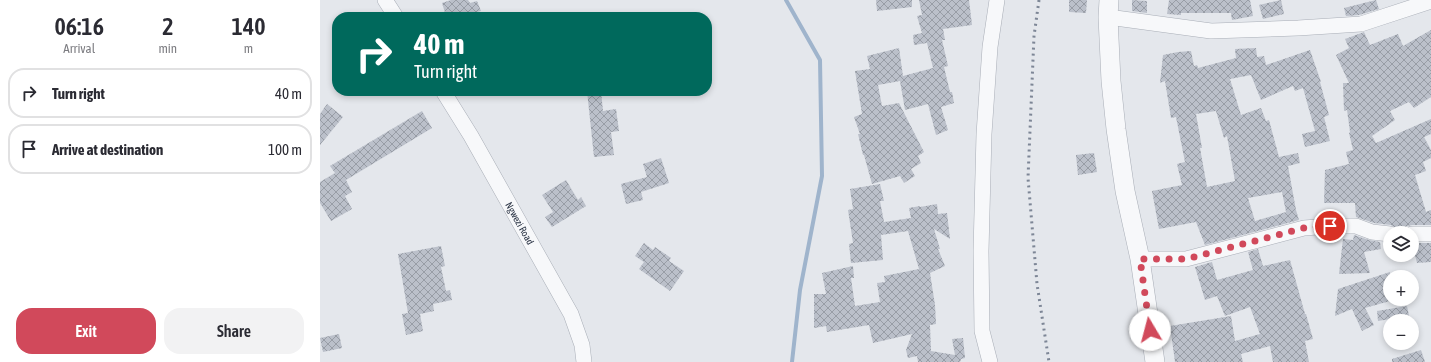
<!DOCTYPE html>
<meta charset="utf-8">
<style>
body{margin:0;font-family:"Asap Condensed",sans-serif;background:#f2f2f3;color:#2b2b33;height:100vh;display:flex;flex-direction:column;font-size:15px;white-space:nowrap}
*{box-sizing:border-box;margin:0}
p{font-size:13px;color:#7c7c81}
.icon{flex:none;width:22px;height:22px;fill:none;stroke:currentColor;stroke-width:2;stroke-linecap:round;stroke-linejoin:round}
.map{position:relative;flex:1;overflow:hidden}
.drawer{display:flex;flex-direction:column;background:#fff;width:320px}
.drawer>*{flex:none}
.top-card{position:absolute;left:12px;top:12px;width:380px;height:84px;border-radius:16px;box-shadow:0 2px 6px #0003;background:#00695c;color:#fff;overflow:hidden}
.buttons{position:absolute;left:1063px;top:226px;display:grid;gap:8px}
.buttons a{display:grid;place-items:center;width:36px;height:36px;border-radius:50%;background:#fff;box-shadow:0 2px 6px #0003;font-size:20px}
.pin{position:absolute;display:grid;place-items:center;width:34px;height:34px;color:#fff;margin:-17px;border:2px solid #fff;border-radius:50%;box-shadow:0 1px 4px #0007}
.me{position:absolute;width:44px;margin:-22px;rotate:352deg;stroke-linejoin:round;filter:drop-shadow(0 0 3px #0008)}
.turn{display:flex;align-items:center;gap:14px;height:84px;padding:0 16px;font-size:18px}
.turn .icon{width:52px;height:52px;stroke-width:2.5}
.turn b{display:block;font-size:28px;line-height:34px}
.eta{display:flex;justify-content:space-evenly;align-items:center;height:68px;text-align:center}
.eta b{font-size:24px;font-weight:600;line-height:28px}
.action{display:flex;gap:8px;margin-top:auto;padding:8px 16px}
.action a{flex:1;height:46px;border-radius:16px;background:#d1495b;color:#fff;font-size:16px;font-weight:600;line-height:46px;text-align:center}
.action a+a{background:#f2f2f3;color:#2b2b33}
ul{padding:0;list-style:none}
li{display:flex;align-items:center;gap:12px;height:50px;margin:0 8px 6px;padding:0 8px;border:2px solid #e1e1e2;border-radius:16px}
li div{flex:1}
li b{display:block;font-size:15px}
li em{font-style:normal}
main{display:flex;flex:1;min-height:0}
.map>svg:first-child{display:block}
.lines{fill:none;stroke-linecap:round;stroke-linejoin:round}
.stream{stroke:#9fb4cc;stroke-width:4}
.building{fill:url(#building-cross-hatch);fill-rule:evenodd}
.minor-casing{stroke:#a9aeb7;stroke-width:16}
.tertiary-casing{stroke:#a9aeb7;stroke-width:20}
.minor{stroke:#f7f8fa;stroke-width:15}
.tertiary{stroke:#f7f8fa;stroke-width:19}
.rail{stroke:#7d8696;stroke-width:3;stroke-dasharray:2 4;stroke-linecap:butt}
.route{stroke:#d1495b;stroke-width:7;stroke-dasharray:0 12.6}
.labels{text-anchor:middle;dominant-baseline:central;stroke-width:3;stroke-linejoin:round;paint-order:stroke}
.street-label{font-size:10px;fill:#2b3445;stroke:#f4f6f9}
</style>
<main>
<section class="drawer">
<div class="eta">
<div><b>06:16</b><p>Arrival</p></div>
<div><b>2</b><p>min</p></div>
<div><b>140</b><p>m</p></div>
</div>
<ul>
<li><svg class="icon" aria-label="right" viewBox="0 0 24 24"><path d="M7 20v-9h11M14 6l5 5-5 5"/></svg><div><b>Turn right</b></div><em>40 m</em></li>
<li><svg class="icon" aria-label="arrive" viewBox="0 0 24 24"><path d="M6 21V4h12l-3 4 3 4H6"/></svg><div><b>Arrive at destination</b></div><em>100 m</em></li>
</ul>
<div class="action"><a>Exit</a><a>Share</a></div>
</section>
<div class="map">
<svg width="1111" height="362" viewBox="0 0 1111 362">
<defs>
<pattern id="building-cross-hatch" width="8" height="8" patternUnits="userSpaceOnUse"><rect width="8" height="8" fill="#bbc0ca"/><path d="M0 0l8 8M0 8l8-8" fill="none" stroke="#989da6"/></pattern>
</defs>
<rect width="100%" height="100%" fill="#e4e7ec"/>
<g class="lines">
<path class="stream" d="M 466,0 L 500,60 L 502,176 L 480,290 L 472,362"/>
</g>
<g class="building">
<path d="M 131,0 L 148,0 L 150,3 L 157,1 L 161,11 L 157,12 L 158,17 L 131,17 L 126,16 L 122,3 Z"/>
<path d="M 556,0 L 592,0 L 592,7 L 557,11 Z"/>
<path d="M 599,0 L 649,0 L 652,25 L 623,29 L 625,40 L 622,40 L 628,66 L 624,67 L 630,92 L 632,92 L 634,103 L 621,107 L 628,130 L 616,135 L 608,104 L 585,110 L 580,81 L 558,85 L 562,106 L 579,103 L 604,152 L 598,156 L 601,163 L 591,169 L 595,176 L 584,183 L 580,176 L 552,184 L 544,155 L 543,155 L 538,134 L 540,134 L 534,117 L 542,114 L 535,71 L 550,69 L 547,56 L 579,48 L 583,76 L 613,68 L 607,43 L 594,45 L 593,35 L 602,33 L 597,16 L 602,15 Z"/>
<path d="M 749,0 L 767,0 L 766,13 L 749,12 Z"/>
<path d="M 812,0 L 827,1 L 827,13 L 812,11 Z"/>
<path d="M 849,0 L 930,0 L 933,16 L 912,20 L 911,13 L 861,13 L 861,15 L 847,14 Z"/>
<path d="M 961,0 L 964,14 L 943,19 L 939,5 Z"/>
<path d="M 1056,0 L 1059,9 L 1039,15 L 1026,16 L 1024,8 Z"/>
<path d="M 1111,30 L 1111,97 L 1094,108 L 1089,102 L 1070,111 L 1075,120 L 1052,136 L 1056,143 L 1111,119 L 1111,134 L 1104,137 L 1111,150 L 1111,158 L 1103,162 L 1106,171 L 1095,175 L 1106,212 L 1111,210 L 1111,225 L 1092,225 L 1087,226 L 1084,229 L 1077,229 L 1071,225 L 1054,223 L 1036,217 L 1035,203 L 1004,203 L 1005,170 L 1029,164 L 1026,152 L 1033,150 L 1029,133 L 1030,132 L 1027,110 L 1024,111 L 1023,83 L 1029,83 L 1016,55 L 1029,48 L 1025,39 L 1044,32 L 1050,45 L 1078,34 L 1083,46 Z"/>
<path d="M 936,48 L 937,57 L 944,56 L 946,65 L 990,50 L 1001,82 L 1000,82 L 1009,115 L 1004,117 L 1010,141 L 985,147 L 982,134 L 995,131 L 983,88 L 975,91 L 973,86 L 941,100 L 931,75 L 910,79 L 921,115 L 941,108 L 946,121 L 949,120 L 959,157 L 978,153 L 980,163 L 968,166 L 976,210 L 979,220 L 885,245 L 876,222 L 839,229 L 832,191 L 862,185 L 857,164 L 865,162 L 856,117 L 851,118 L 845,81 L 840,83 L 843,55 L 858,52 L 871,51 L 874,66 L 877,65 L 878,68 L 916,58 L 915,49 ZM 896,111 L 904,138 L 907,136 L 915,181 L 887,187 L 880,148 L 882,148 L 876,114 ZM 962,192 L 966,212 L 935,221 L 928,198 Z"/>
<path d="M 267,91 L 281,91 L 283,111 L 296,109 L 299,131 L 291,132 L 294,155 L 274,157 Z"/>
<path d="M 7,104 L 23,117 L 0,145 L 0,114 Z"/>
<path d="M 102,111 L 112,128 L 26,180 L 32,192 L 25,196 L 32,209 L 11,221 L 0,203 L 0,182 L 15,173 L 10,166 Z"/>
<path d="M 774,153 L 777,172 L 758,175 L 756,155 Z"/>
<path d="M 341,158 L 349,183 L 321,192 L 323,200 L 306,204 L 301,184 L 327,177 L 323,164 Z"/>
<path d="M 246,180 L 258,200 L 261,197 L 266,206 L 232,227 L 225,217 L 233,212 L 222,195 Z"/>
<path d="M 560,184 L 564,201 L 560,201 L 564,222 L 591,218 L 589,208 L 600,206 L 600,207 L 617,204 L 618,214 L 627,213 L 630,239 L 614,229 L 620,249 L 618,249 L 625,266 L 610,273 L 615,305 L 616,324 L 610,325 L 611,351 L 635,355 L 632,339 L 643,338 L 645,358 L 641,359 L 640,362 L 598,362 L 597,356 L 588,358 L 586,350 L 592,334 L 553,343 L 549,325 L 507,332 L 506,326 L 494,328 L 494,294 L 506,294 L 502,273 L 533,266 L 534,278 L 531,278 L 535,306 L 560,302 L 557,283 L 565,282 L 564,276 L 599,269 L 588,231 L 561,235 L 563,260 L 531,263 L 529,244 L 533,243 L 528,210 L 533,209 L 530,189 Z"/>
<path d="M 1034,235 L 1049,240 L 1060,242 L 1061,249 L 1044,252 L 1050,273 L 1019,274 L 1023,239 L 1033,240 Z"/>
<path d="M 324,243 L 333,250 L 335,247 L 351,258 L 349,261 L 364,271 L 350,291 L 319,269 L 324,262 L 315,256 Z"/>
<path d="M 1092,243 L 1111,243 L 1111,262 L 1097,263 Z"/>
<path d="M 121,246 L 125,266 L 121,267 L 126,291 L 130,290 L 132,300 L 113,304 L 114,311 L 100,314 L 103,331 L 86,335 L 82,314 L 88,313 L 78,254 Z"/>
<path d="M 938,249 L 943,266 L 970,260 L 985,314 L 986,314 L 993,339 L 985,341 L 989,362 L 953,362 L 950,346 L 921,354 L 923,362 L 855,362 L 850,326 L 911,316 L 915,341 L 940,334 L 930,307 L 905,316 L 897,296 L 885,300 L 875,267 L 892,262 L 897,280 L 933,270 L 928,252 Z"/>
<path d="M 1070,272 L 1070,301 L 1045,308 L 1054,325 L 1042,331 L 1032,309 L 1015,316 L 1018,289 Z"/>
<path d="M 1087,306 L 1089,316 L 1058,321 L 1057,311 Z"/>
<path d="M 19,334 L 22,348 L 3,352 L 0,338 Z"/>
<path d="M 1101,350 L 1105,362 L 1072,362 L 1072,359 Z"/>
</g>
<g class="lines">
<g class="minor-casing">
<g id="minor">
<path d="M 65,0 L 76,17"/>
<path d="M 788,17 L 891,31 L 978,28 L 1041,24 L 1111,1"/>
<path id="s1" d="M 123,91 L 151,136 L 251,314 L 262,345 L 264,362"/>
<path d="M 1092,234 L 1111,234"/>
<path d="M 820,259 L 866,259 L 984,228 L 1010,226 L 1036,226 L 1052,232 L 1070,234"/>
<path d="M 670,362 L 662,331 L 661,251 L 664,134 L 670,47 L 677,0"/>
</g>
</g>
<g class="tertiary-casing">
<path id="tertiary" d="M 789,0 L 788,17 L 791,81 L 796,129 L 805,191 L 820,259 L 835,362"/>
</g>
<use href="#minor" class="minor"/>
<use href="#tertiary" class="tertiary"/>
<path class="rail" d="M 719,0 L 714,36 L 708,178 L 717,284 L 729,362"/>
</g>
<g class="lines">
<path class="route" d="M 830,330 L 820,259 L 866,259 L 984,228 L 1010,226"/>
</g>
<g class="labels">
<g class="street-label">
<text stroke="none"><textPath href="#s1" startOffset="153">Ngwezi Road</textPath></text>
</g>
</g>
</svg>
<div class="buttons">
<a><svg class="icon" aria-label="layers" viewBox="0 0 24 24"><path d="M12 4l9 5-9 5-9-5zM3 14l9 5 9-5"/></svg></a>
<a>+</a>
<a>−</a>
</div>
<div class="pin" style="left:1010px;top:226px;background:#d93025"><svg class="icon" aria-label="arrive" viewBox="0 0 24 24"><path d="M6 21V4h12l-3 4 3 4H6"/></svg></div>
<svg class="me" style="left:830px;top:330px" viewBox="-20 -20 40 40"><circle r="19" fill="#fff"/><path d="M0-13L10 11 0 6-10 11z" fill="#d1495b"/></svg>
<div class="top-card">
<div class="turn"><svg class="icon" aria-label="right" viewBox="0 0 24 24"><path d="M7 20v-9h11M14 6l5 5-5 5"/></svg><div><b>40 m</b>Turn right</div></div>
</div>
</div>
</main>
